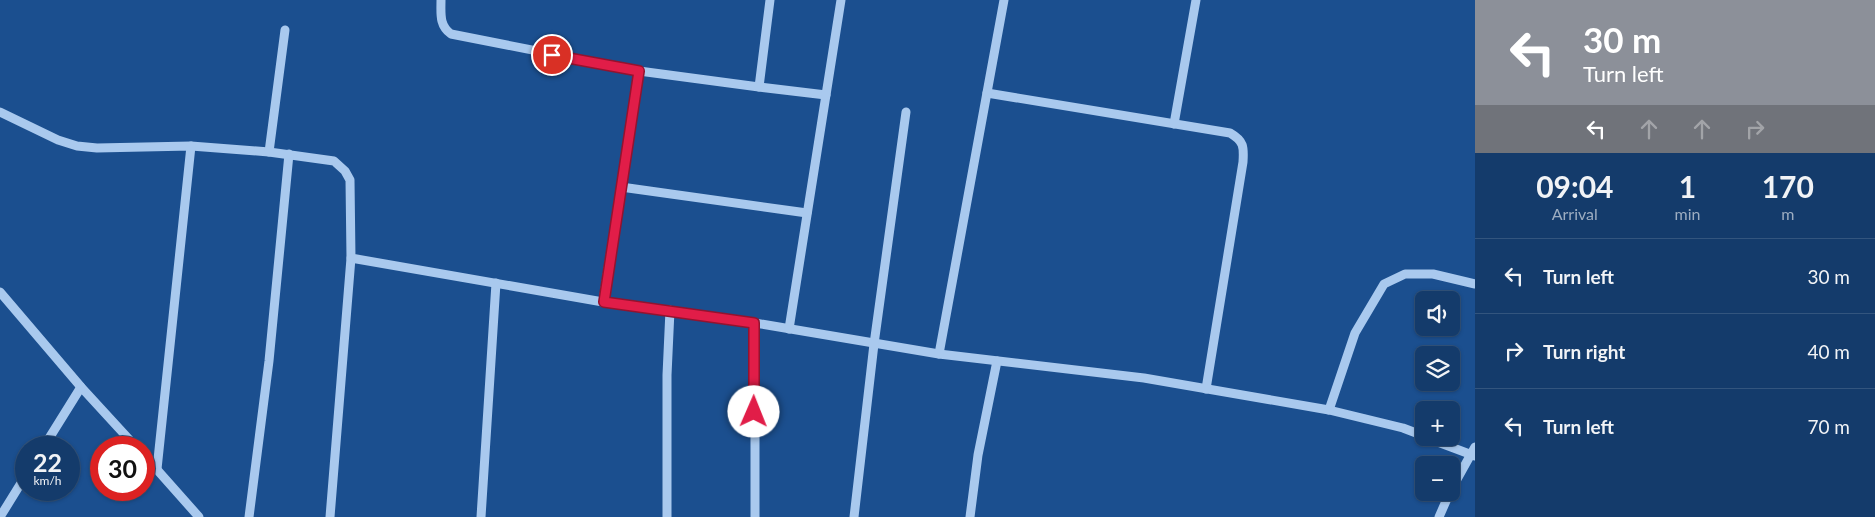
<!DOCTYPE html>
<meta charset="utf-8">
<style>
body{margin:0;font-family:Lato,sans-serif;background:#1d4271;color:#f1f3f6;height:100vh;display:flex;flex-direction:column;font-size:19px;white-space:nowrap}
*{box-sizing:border-box;margin:0}
p{font-size:16px;color:#9dadc1}
.icon{flex:none;width:28px;height:28px;fill:none;stroke:currentColor;stroke-width:2;stroke-linecap:round;stroke-linejoin:round}
.map{position:relative;flex:1;overflow:hidden}
.side{display:flex;flex-direction:column;background:#143b6b;width:400px}
.side>*{flex:none}
.guide{background:#8c9099;color:#fff;overflow:hidden}
.fabs{position:absolute;left:1415px;top:291px;display:grid;gap:10px}
.fabs a{display:grid;place-items:center;width:45px;height:45px;border-radius:8px;background:#143b6b;box-shadow:0 1px 4px #0004,0 0 0 1px #33557e;font-size:25px}
.speed{position:absolute;left:15px;top:436px;display:flex;gap:10px;font-size:25px;font-weight:700;text-align:center}
.speed>*{display:grid;place-content:center;width:65px;height:65px;border-radius:50%;background:#143b6b;box-shadow:0 1px 4px #0004,0 0 0 1px #33557e;line-height:1}
.speed small{font-size:12px;font-weight:400}
.speed .limit{border:8px solid #d22;background:#fff;color:#111}
.pin{position:absolute;display:grid;place-items:center;width:42px;height:42px;color:#fff;margin:-21px;border:2px solid #fff;border-radius:50%;box-shadow:0 1px 5px #0007}
.me{position:absolute;width:55px;margin:-28px;rotate:1deg;stroke-linejoin:round;filter:drop-shadow(0 0 4px #0008)}
.turn{display:flex;align-items:center;gap:18px;height:105px;padding:0 25px;font-size:22px}
.turn .icon{width:65px;height:65px;stroke-width:2.5}
.turn b{display:block;font-size:35px;line-height:42px}
.lanes{display:flex;align-items:center;height:48px;padding:0 25px;background:#0003;justify-content:center;gap:25px;direction:ltr}
.lanes .off{opacity:.35}
.eta{display:flex;justify-content:space-evenly;align-items:center;height:85px;text-align:center}
.eta b{font-size:30px;font-weight:700;line-height:35px}
ul{padding:0;list-style:none}
li{display:flex;align-items:center;gap:15px;height:75px;padding:0 25px;border-top:1px solid #33557e}
li div{flex:1}
li b{display:block;font-size:19px}
li em{font-style:normal}
main{display:flex;flex:1;min-height:0}
.map>svg:first-child{display:block}
.lines{fill:none;stroke-linecap:round;stroke-linejoin:round}
.minor{stroke:#a9c9ee;stroke-width:9}
.route-casing{stroke:#92132f;stroke-width:12}
.route{stroke:#e11d48;stroke-width:9}
</style>
<main>
<div class="map">
<svg width="1475" height="517" viewBox="0 0 1475 517">
<rect width="100%" height="100%" fill="#1b4f8f"/>
<g class="lines">
<g class="minor">
<path d="M 441,0 C 441,14 439,25 451,34 L 639,71 L 759,87 L 770,0"/>
<path d="M 759,87 L 826,95"/>
<path d="M 987,93 L 1230,133 C 1244,141 1244,147 1243,162 L 1206,389"/>
<path d="M 0,112 L 58,140 L 77,146 L 97,148 L 191,146 L 269,152 L 334,161 L 345,171 L 350,180 L 351,258 L 603,302 L 755,323 L 939,354 L 1144,378 L 1329,410 L 1403,428 L 1424,436"/>
<path d="M 1174,124 L 1196,0"/>
<path d="M 269,152 L 285,30"/>
<path d="M 621,187 L 807,213"/>
<path d="M 0,292 L 81,387 L 137,448"/>
<path d="M 603,302 L 639,71"/>
<path d="M 789,329 L 841,0"/>
<path d="M 939,354 L 1004,0"/>
<path d="M 1329,410 L 1355,333 L 1384,284 L 1405,274 L 1433,274 L 1475,284"/>
<path d="M 1427,438 L 1475,456"/>
<path d="M 43,448 L 81,387"/>
<path d="M 144,455 L 199,517"/>
<path d="M 157,469 L 191,146"/>
<path d="M 1451,490 L 1475,447"/>
<path d="M 0,517 L 26,475"/>
<path d="M 249,517 L 269,361 L 289,154"/>
<path d="M 330,517 L 351,258"/>
<path d="M 481,517 L 496,283"/>
<path d="M 667,517 L 667,375 L 670,310"/>
<path d="M 755,517 L 755,323"/>
<path d="M 854,517 L 874,344 L 906,112"/>
<path d="M 970,517 L 978,455 L 997,361"/>
<path d="M 1439,517 L 1450,492"/>
</g>
</g>
<g class="lines">
<g class="route-casing">
<path id="route" d="M 552,55 L 639,71 L 604,302 L 754,323 L 754,412"/>
</g>
<use href="#route" class="route"/>
</g>
</svg>
<div class="fabs">
<a><svg class="icon" aria-label="sound" viewBox="0 0 24 24"><path d="M4 9h4l5-4v14l-5-4H4zM17 9q2 3 0 6"/></svg></a>
<a><svg class="icon" aria-label="layers" viewBox="0 0 24 24"><path d="M12 4l9 5-9 5-9-5zM3 14l9 5 9-5"/></svg></a>
<a>+</a>
<a>−</a>
</div>
<div class="speed"><div>22<small>km/h</small></div><div class="limit">30</div></div>
<div class="pin" style="left:552px;top:55px;background:#d93025"><svg class="icon" aria-label="arrive" viewBox="0 0 24 24"><path d="M6 21V4h12l-3 4 3 4H6"/></svg></div>
<svg class="me" style="left:754px;top:412px" viewBox="-20 -20 40 40"><circle r="19" fill="#fff"/><path d="M0-13L10 11 0 6-10 11z" fill="#e11d48"/></svg>
</div>
<section class="side">
<div class="guide">
<div class="turn"><svg class="icon" aria-label="left" viewBox="0 0 24 24"><path d="M17 20v-9H6M10 6l-5 5 5 5"/></svg><div><b>30 m</b>Turn left</div></div>
<div class="lanes"><svg class="icon" aria-label="left" viewBox="0 0 24 24"><path d="M17 20v-9H6M10 6l-5 5 5 5"/></svg><svg class="icon off" aria-label="ahead" viewBox="0 0 24 24"><path d="M12 20V5M6 11l6-6 6 6"/></svg><svg class="icon off" aria-label="ahead" viewBox="0 0 24 24"><path d="M12 20V5M6 11l6-6 6 6"/></svg><svg class="icon off" aria-label="right" viewBox="0 0 24 24"><path d="M7 20v-9h11M14 6l5 5-5 5"/></svg></div>
</div>
<div class="eta">
<div><b>09:04</b><p>Arrival</p></div>
<div><b>1</b><p>min</p></div>
<div><b>170</b><p>m</p></div>
</div>
<ul>
<li><svg class="icon" aria-label="left" viewBox="0 0 24 24"><path d="M17 20v-9H6M10 6l-5 5 5 5"/></svg><div><b>Turn left</b></div><em>30 m</em></li>
<li><svg class="icon" aria-label="right" viewBox="0 0 24 24"><path d="M7 20v-9h11M14 6l5 5-5 5"/></svg><div><b>Turn right</b></div><em>40 m</em></li>
<li><svg class="icon" aria-label="left" viewBox="0 0 24 24"><path d="M17 20v-9H6M10 6l-5 5 5 5"/></svg><div><b>Turn left</b></div><em>70 m</em></li>
</ul>
</section>
</main>
